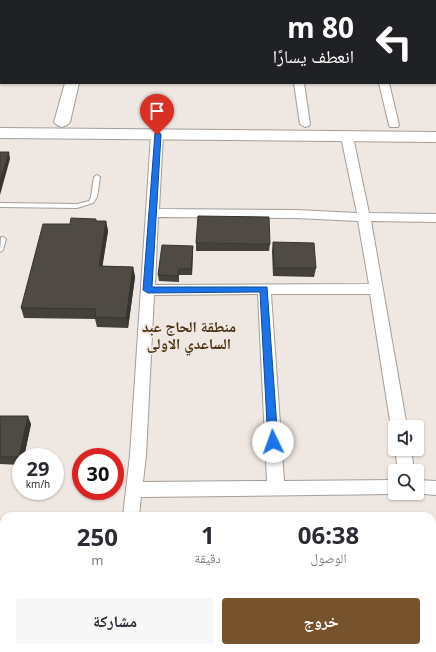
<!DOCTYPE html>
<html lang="ar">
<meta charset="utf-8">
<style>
body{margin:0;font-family:"Noto Sans","Noto Naskh Arabic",sans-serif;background:#f7f7f7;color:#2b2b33;direction:rtl;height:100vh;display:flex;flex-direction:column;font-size:15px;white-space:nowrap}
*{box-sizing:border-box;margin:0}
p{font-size:13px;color:#7c7c81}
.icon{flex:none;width:22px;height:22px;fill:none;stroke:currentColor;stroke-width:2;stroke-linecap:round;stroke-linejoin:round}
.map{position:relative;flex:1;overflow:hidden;direction:ltr}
.drawer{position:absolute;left:0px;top:512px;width:436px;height:140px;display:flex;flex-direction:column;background:#fff;border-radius:12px 12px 0 0;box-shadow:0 1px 3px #0004;direction:rtl}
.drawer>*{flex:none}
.banner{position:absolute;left:0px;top:0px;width:436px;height:84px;box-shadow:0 1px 3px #0004;direction:rtl;background:#202124;color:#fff;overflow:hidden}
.tools{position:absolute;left:388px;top:420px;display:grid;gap:8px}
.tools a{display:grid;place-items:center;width:36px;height:36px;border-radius:4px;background:#fff;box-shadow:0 1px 3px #0004;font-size:20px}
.speed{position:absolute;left:12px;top:448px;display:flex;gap:8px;font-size:20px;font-weight:700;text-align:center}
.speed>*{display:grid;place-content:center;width:52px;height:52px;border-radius:50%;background:#fff;box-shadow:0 1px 3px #0004;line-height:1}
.speed small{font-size:10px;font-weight:400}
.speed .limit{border:6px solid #d22;background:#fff;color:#111}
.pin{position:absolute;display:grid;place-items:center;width:34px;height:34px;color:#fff;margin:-41px -17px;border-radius:50% 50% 50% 0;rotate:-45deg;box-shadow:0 0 4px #0007}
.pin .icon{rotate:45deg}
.me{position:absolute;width:44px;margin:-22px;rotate:357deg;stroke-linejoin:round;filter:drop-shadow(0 0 3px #0008)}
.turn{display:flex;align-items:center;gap:14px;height:84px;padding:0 16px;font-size:18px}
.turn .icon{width:52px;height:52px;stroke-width:2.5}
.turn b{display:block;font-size:28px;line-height:34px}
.eta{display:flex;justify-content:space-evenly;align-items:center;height:68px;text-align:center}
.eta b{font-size:24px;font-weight:700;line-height:28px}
.primary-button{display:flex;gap:8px;margin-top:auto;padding:8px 16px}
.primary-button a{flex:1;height:46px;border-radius:4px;background:#77532d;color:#fff;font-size:16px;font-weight:700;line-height:46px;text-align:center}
.primary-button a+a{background:#f7f7f7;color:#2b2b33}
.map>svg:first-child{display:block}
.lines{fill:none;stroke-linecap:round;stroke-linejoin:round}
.lane-casing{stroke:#a59e98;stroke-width:2}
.street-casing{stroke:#a59e98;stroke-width:2}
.secondary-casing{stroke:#a59e98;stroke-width:2}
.lane{fill:#fff;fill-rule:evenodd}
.street{fill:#fff;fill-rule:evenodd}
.secondary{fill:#fff;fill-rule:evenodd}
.wall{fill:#44403a}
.shaded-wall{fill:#373430}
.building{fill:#4f4a44;stroke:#373430}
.route{fill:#1a73e8;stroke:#114b97}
.labels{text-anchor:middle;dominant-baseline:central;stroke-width:4;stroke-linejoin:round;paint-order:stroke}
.neighbourhood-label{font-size:15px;font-weight:bold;fill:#4b3011;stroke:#efe7e1}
</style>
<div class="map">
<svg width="436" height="652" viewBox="0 0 436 652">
<rect width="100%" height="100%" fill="#efe7e1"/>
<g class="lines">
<g class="lane-casing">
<g id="lane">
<path d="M 97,175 L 100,177 L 97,197 L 93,203 L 77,208 L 0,207 L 0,203 L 77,204 L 89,201 L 91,197 L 94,177 Z"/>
<path d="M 1,237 L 3,237 L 6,239 L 3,250 L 0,252 Z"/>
</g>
</g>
<g class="street-casing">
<g id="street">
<rect x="303" y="0" width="8" height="1"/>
<rect x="377" y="0" width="8" height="1"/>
<path d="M 0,40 L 1,40 L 0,49 Z"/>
<rect x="435" y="65" width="1" height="6"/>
<path d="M 294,83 L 304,83 L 310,124 L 309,126 L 305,127 L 300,124 Z"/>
<path d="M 379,83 L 389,83 L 399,125 L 398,127 L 390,127 L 389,125 Z"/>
<path d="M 157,132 L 163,135 L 159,209 L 296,210 L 357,213 L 341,137 L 347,134 L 353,137 L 369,213 L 436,214 L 436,222 L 371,221 L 407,427 L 395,427 L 395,432 L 391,427 L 370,294 L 271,294 L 284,481 L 395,480 L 395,493 L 399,493 L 395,494 L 141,497 L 139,516 L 123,516 L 130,455 L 151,135 ZM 158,217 L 296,218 L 358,221 L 369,284 L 155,285 ZM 258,294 L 267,481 L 143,482 L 146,455 L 154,295 Z"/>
<path d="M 395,449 L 411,449 L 414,471 L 398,471 Z"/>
<path d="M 417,480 L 436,481 L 436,495 L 413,493 L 417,493 Z"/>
<rect x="0" y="611" width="4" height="18"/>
<path d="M 432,623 L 436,624 L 436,642 L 432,641 Z"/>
<rect x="110" y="648" width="20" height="4"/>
</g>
</g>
<g class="secondary-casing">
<g id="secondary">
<rect x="92" y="0" width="12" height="1"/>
<rect x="435" y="5" width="1" height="8"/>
<rect x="0" y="11" width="1" height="8"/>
<path d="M 65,83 L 79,83 L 70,122 L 67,125 L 62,127 L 57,125 L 54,122 Z"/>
<path d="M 0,128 L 436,132 L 436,142 L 0,138 Z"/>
</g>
</g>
<use href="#lane" class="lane"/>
<use href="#street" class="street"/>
<use href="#secondary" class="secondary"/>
</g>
<g class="wall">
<path d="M 96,221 L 106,221 L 108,231 L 102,266 L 133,267 L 135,277 L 128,328 L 97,327 L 95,319 L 24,318 L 21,308 L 70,224 Z"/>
<path d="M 273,242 L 316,268 L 314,277 L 273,276 L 272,251 Z"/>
<path d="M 196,243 L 270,244 L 269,251 L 196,251 Z"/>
<path d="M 193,246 L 192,275 L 179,275 L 179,282 L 159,281 L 158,275 Z"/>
<path d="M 0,416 L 31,424 L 24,457 L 21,457 L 21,465 L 0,464 Z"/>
<rect x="0" y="540" width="4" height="57"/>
</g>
<g class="shaded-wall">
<path d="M 9,152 L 10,159 L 0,195 L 0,180 Z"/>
<path d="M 106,221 L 108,231 L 101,276 L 99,266 Z"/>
<path d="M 193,246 L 193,252 L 192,275 L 191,269 Z"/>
<path d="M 133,267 L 135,277 L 128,328 L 126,318 Z"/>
<path d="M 28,416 L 31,424 L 24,457 L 21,457 L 21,462 L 19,457 Z"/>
</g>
<g class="building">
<path d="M 0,152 L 9,152 L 0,180 Z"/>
<path d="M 198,216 L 269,217 L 270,244 L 196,243 Z"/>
<path d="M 71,218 L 96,219 L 96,221 L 106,221 L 99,266 L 133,267 L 126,318 L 95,317 L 96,309 L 21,308 L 43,224 L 70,224 Z"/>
<path d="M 273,242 L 314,243 L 316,268 L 274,268 Z"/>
<path d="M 162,245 L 193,246 L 191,269 L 179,269 L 178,276 L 158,275 Z"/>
<path d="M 0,416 L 28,416 L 19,457 L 0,457 Z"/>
<rect x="0" y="540" width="4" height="50"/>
</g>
<path class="route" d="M 155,133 L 160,133 L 161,135 L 152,287 L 267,287 L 278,442 L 277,446 L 273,447 L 269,446 L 268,442 L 260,292 L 148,293 L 143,290 Z"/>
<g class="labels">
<g class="neighbourhood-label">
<text x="189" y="326">منطقة الحاج عبد<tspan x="189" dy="17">الساعدي الاولى</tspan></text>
</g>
</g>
</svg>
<div class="tools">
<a><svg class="icon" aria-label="sound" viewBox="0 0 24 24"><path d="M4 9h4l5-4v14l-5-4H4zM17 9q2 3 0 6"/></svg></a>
<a><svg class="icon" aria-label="search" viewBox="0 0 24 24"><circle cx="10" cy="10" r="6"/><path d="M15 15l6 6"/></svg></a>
</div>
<div class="speed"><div>29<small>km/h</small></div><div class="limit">30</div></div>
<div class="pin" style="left:157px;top:135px;background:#d93025"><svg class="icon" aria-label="arrive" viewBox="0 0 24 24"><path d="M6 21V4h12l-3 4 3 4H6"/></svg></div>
<svg class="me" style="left:273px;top:442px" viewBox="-20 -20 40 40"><circle r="19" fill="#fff"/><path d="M0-13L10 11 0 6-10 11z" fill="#1a73e8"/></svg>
<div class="banner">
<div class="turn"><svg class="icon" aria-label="left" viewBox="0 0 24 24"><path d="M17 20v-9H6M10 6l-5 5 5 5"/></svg><div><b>80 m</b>انعطف يسارًا</div></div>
</div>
<section class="drawer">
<div class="eta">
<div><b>06:38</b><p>الوصول</p></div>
<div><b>1</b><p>دقيقة</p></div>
<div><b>250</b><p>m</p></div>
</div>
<div class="primary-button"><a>خروج</a><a>مشاركة</a></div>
</section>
</div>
